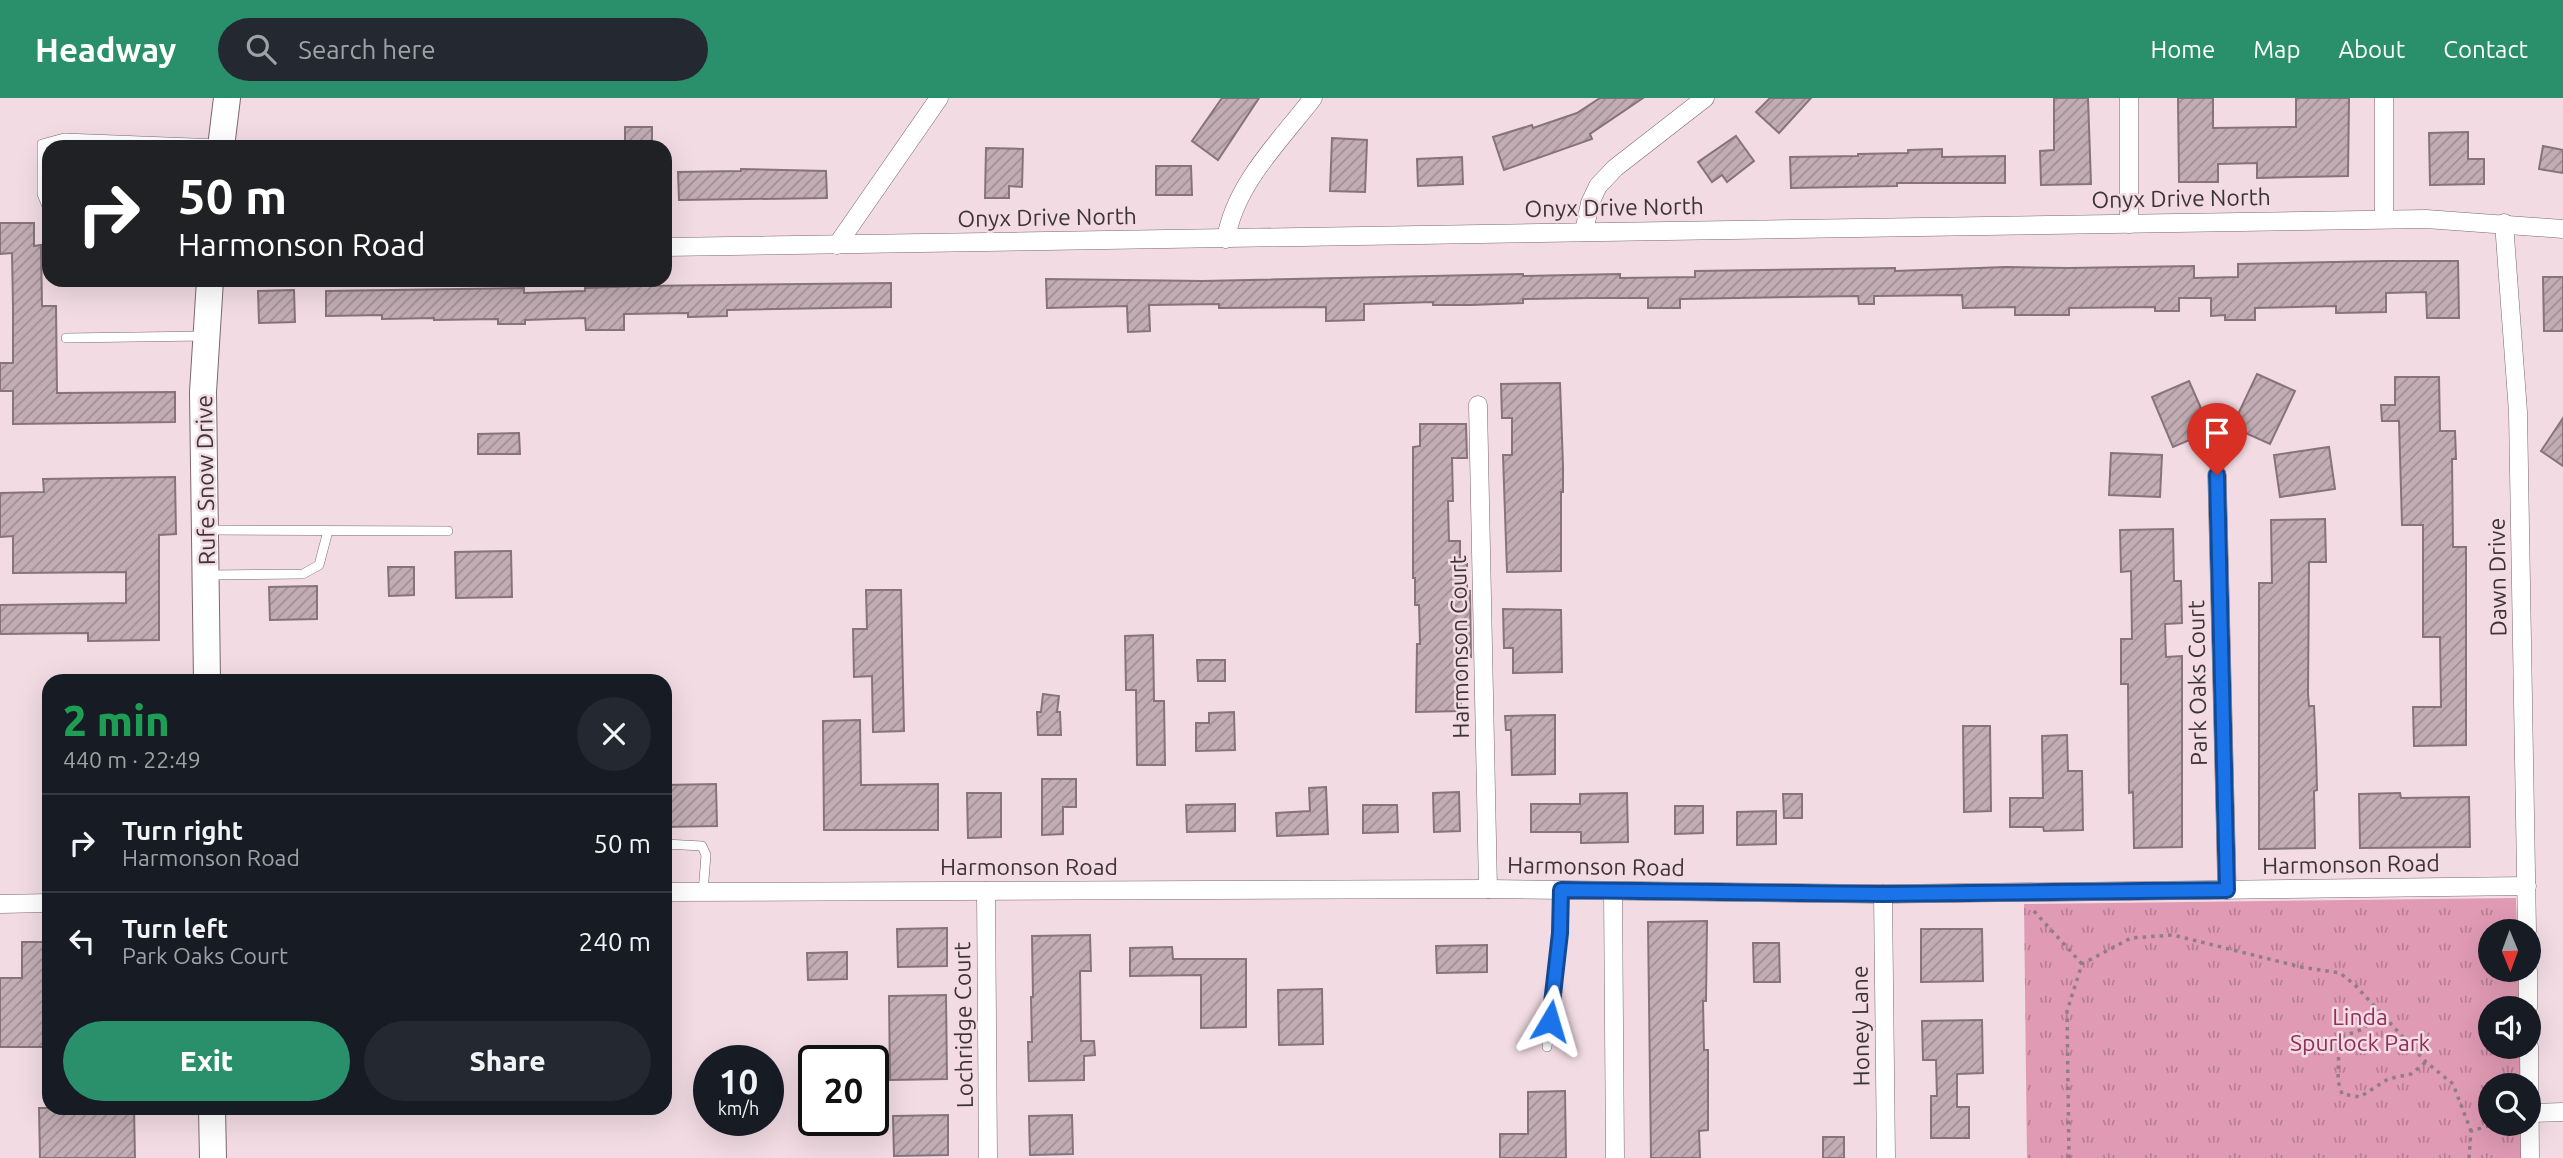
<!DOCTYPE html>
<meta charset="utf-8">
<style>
body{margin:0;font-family:Ubuntu,sans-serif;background:#242831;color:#f1f3f6;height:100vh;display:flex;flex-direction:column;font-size:26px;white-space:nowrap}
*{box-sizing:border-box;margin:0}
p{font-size:23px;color:#9ea1a6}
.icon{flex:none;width:38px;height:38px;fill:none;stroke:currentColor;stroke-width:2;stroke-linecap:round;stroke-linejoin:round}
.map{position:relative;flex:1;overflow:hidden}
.side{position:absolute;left:42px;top:576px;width:630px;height:441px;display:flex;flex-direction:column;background:#171b24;border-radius:21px;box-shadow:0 7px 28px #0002}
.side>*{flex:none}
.banner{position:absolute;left:42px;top:42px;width:630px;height:147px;border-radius:21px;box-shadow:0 7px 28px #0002;background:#202124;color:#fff;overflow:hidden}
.needle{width:46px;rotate:179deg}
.tools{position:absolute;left:2478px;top:821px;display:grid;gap:14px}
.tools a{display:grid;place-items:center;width:63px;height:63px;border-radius:50%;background:#171b24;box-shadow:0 7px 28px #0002;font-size:35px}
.speed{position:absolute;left:693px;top:947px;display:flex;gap:14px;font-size:35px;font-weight:700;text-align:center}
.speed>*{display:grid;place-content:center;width:91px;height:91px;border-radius:50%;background:#171b24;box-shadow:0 7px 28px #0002;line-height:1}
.speed small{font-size:18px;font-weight:400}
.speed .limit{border:4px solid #111;border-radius:10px;background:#fff;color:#111}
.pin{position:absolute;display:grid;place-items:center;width:60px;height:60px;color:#fff;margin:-72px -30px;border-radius:50% 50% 50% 0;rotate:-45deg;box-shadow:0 0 7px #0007}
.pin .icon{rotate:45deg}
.me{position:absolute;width:77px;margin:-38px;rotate:7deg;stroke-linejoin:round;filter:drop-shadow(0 0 5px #0008)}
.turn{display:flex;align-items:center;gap:24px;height:147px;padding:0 21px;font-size:32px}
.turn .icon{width:91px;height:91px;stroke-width:2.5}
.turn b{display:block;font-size:49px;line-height:60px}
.round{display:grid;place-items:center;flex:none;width:74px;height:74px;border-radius:37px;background:#242831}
.headline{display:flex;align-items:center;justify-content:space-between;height:119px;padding:0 21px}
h1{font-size:42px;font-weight:800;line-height:52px;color:#1e9e55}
.primary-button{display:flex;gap:14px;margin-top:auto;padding:14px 21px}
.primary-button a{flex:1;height:80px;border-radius:42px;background:#2a8f6b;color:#fff;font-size:28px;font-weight:800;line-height:80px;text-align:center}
.primary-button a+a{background:#242831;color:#f1f3f6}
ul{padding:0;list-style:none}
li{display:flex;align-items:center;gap:21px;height:98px;padding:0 21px;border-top:2px solid #363941}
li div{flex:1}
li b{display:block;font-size:26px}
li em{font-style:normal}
header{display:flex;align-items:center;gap:42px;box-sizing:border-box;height:98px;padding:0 35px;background:#2a8f6b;color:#fff}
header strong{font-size:33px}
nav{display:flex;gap:38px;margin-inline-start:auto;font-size:24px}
.search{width:490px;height:63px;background:#242831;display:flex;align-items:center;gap:18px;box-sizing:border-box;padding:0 24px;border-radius:38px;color:#9ea1a6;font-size:26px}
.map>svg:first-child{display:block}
.park{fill:url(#park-tufts)}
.building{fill:url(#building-hatch);stroke:#87737a;stroke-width:2}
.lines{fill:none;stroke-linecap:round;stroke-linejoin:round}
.service-casing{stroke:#7b686e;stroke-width:10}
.minor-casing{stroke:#7b686e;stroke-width:19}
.secondary-casing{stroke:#7b686e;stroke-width:28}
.path{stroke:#8f7f85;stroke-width:3.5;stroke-dasharray:3.5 5;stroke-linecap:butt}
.service{stroke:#fff;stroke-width:9}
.minor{stroke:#fff;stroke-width:18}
.secondary{stroke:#fff;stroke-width:26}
.route-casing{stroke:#114b97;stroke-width:18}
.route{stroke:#1a73e8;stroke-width:12}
.labels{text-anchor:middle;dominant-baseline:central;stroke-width:5;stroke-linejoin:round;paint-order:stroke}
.street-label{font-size:23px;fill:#3d3437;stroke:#f2dbe3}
.park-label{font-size:23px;fill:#8e305a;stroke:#f2dbe3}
</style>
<header>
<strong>Headway</strong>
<div class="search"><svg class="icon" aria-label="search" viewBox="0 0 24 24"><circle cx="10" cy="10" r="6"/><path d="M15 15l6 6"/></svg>Search here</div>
<nav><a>Home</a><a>Map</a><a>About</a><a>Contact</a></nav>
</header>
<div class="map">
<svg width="2563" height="1060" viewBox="0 0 2563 1060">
<defs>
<pattern id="park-tufts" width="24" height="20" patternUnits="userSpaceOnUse" patternTransform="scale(1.75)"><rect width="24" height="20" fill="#e19ab4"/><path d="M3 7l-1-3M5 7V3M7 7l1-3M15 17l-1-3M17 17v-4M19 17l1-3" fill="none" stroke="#b87e93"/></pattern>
<pattern id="building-hatch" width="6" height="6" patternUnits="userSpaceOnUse" patternTransform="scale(1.75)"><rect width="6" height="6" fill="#c2adb4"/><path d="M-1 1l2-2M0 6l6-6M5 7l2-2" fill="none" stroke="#9f8e93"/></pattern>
</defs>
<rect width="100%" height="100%" fill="#f2dbe3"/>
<path class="park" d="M 2516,800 L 2517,833 L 2490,833 L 2490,872 L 2518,872 L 2519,910 L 2490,910 L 2490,948 L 2520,949 L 2521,987 L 2490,987 L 2490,1026 L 2522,1026 L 2523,1060 L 2027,1060 L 2024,806 Z"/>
<g class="building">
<path d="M 1222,0 L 1259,0 L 1218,62 L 1192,43 Z"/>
<path d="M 1600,0 L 1643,0 L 1590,36 L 1592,41 L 1504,72 L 1493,39 L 1532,27 L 1533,30 L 1577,15 Z"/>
<path d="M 1770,0 L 1811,0 L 1779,35 L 1756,14 Z"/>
<path d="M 2054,0 L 2088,0 L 2091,86 L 2041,87 L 2040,53 L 2054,52 Z"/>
<path d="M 2178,0 L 2213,0 L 2213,30 L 2296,29 L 2296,0 L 2349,0 L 2348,78 L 2257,80 L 2257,65 L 2218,66 L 2218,84 L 2179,84 Z"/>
<rect x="625" y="29" width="27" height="20"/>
<path d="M 2468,34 L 2468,61 L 2484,61 L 2484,86 L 2430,87 L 2429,35 Z"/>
<path d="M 1736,38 L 1754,63 L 1727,84 L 1722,77 L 1712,84 L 1698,64 Z"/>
<path d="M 1332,40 L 1367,42 L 1365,94 L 1330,93 Z"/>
<path d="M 2543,48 L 2563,52 L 2563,75 L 2539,71 Z"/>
<path d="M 986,50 L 1023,51 L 1022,89 L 1009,88 L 1009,100 L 985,100 Z"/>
<path d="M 1942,51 L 1942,59 L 2005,58 L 2005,85 L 1897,85 L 1897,88 L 1791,90 L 1790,59 L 1858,58 L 1858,56 L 1908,55 L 1908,52 Z"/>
<path d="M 1462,59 L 1463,86 L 1418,88 L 1417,61 Z"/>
<path d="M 1156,68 L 1191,68 L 1192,97 L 1156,97 Z"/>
<path d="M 741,71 L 826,73 L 827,100 L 679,102 L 678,74 L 741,73 Z"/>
<path d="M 0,125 L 34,125 L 34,148 L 41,147 L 42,208 L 56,208 L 57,295 L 175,294 L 175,324 L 13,326 L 13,293 L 0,293 L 0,265 L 13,265 L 13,208 L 12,155 L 0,156 Z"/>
<path d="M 2385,163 L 2458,163 L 2459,220 L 2427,220 L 2426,194 L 2386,195 L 2386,214 L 2336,215 L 2336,208 L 2255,210 L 2255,222 L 2225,222 L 2225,217 L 2211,218 L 2211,200 L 2179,200 L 2179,213 L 2155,213 L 2155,209 L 2069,210 L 2069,217 L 2015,217 L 2015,209 L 1963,210 L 1962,197 L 1874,198 L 1874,206 L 1859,206 L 1858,198 L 1680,201 L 1680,210 L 1648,210 L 1648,200 L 1590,200 L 1523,201 L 1523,205 L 1471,207 L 1433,207 L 1433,204 L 1364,206 L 1364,222 L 1326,223 L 1326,209 L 1219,210 L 1219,206 L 1149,207 L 1150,233 L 1128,234 L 1127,208 L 1047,210 L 1046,181 L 1203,183 L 1523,176 L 1523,178 L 1620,176 L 1620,180 L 1695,179 L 1695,173 L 1895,170 L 1895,173 L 2006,169 L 2068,170 L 2194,168 L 2194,180 L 2238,179 L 2238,166 Z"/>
<path d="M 2543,179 L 2563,179 L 2563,233 L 2544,233 Z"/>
<path d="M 891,185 L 891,209 L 727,212 L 727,218 L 688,219 L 688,215 L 624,216 L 624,232 L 586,232 L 585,220 L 525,222 L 525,226 L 498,226 L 498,221 L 434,222 L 434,220 L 382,221 L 382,217 L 326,218 L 326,193 L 524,190 L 524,195 L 585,193 L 585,190 L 641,188 Z"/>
<path d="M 294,192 L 295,224 L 259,225 L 258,193 Z"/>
<path d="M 2257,276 L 2295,293 L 2270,346 L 2232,329 Z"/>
<path d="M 2395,279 L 2439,279 L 2440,333 L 2455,333 L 2456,361 L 2452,361 L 2453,449 L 2466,449 L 2466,647 L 2414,648 L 2413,609 L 2441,609 L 2440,539 L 2423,539 L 2423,427 L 2402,427 L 2399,323 L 2382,323 L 2381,307 L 2395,307 Z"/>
<path d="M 2189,283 L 2211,333 L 2173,349 L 2152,299 Z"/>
<path d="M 1560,285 L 1563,368 L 1563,394 L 1561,394 L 1561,473 L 1507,474 L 1503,357 L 1512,357 L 1512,320 L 1502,320 L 1501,286 Z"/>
<path d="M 2563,320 L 2563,368 L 2541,353 Z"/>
<path d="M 1420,326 L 1466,326 L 1467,360 L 1452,360 L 1453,403 L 1448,403 L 1449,443 L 1460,443 L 1460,466 L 1467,466 L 1467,493 L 1470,493 L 1471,559 L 1460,559 L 1461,613 L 1416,614 L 1417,546 L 1420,546 L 1419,507 L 1415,507 L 1415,480 L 1413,480 L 1413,349 L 1420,348 Z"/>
<path d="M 519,335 L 520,356 L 478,356 L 478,336 Z"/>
<path d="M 2329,349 L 2335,391 L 2280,399 L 2274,357 Z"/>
<path d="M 2111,355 L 2162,357 L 2160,399 L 2109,397 Z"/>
<path d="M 175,379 L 176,436 L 159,437 L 159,542 L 88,543 L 88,535 L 0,536 L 0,507 L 126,505 L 126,474 L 13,475 L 13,438 L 0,439 L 0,395 L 44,394 L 43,381 Z"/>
<path d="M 2325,421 L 2326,464 L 2309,464 L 2308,596 L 2309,608 L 2314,608 L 2316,652 L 2317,692 L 2314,693 L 2315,750 L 2259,751 L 2259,485 L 2272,485 L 2271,422 Z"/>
<path d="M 2173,431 L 2174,483 L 2181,483 L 2182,525 L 2165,526 L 2166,559 L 2182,558 L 2182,749 L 2134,750 L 2133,694 L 2129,695 L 2128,586 L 2121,586 L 2121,541 L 2132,541 L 2131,473 L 2121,474 L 2120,432 Z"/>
<path d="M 511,453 L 512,499 L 456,500 L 455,454 Z"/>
<path d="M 388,469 L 414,469 L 414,497 L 389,498 Z"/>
<path d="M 317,488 L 317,521 L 270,522 L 269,489 Z"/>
<path d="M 866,492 L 901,492 L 904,633 L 873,634 L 872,578 L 854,579 L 853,531 L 867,531 Z"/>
<path d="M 1503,511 L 1561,512 L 1562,574 L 1513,575 L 1513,550 L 1504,550 Z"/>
<path d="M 1153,537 L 1154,603 L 1164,603 L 1165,667 L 1137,667 L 1136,592 L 1126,592 L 1125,538 Z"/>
<path d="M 1197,562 L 1225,562 L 1225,583 L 1198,583 Z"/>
<path d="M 1043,596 L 1059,598 L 1057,614 L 1060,614 L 1061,637 L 1038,637 L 1037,614 L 1041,614 Z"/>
<path d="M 1234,614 L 1235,652 L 1196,653 L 1196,625 L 1209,625 L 1209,615 Z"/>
<path d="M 1555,617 L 1555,676 L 1512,677 L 1511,632 L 1506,632 L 1505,618 Z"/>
<path d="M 860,622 L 861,687 L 938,686 L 938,732 L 824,732 L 823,623 Z"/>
<path d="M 1963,628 L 1990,628 L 1991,713 L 1964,714 Z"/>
<path d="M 2067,637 L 2068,673 L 2082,673 L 2083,732 L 2044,733 L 2043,729 L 2010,729 L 2010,700 L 2043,700 L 2042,638 Z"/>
<path d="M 1042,681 L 1076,681 L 1076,709 L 1063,709 L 1063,736 L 1042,737 Z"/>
<path d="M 716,686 L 717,728 L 665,729 L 665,687 Z"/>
<path d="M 1326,689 L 1328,736 L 1277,738 L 1276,715 L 1310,713 L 1309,690 Z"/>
<path d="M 1459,694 L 1460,733 L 1434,734 L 1433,695 Z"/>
<path d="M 967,695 L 1001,695 L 1001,739 L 968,740 Z"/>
<path d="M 1627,695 L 1628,744 L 1581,745 L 1581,734 L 1531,734 L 1531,706 L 1580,706 L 1580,696 Z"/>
<path d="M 2400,695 L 2401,700 L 2469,699 L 2470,749 L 2360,750 L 2359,696 Z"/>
<path d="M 1783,696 L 1802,696 L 1802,720 L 1784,720 Z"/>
<path d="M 1235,706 L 1235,733 L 1187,734 L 1186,707 Z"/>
<path d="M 1363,707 L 1397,707 L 1398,734 L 1363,735 Z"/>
<path d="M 1675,708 L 1703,708 L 1703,735 L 1675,736 Z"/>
<path d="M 1776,713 L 1776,746 L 1737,747 L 1737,714 Z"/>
<path d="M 1707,823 L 1706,903 L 1703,903 L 1704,952 L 1708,952 L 1708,1032 L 1699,1033 L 1700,1060 L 1651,1060 L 1648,824 Z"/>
<path d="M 947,830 L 947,868 L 898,869 L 897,831 Z"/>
<path d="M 1921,831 L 1982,831 L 1983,883 L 1921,884 Z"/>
<path d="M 1090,837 L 1091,873 L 1080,873 L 1081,943 L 1094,943 L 1095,957 L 1084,958 L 1084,982 L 1029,983 L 1028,944 L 1032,944 L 1031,899 L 1033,899 L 1032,838 Z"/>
<path d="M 22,844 L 49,844 L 49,949 L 0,949 L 0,880 L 22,880 Z"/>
<path d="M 1753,845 L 1779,845 L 1780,884 L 1754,884 Z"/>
<path d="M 1487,847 L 1487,874 L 1437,875 L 1436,848 Z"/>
<path d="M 1172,849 L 1173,861 L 1246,861 L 1246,929 L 1201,930 L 1201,877 L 1130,878 L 1130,850 Z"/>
<path d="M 847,854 L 847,881 L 808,882 L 807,855 Z"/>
<path d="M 1322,891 L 1323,946 L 1279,947 L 1278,892 Z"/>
<path d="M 946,897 L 947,981 L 890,982 L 889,898 Z"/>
<path d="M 1982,922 L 1983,975 L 1957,976 L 1957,1009 L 1969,1009 L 1969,1040 L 1931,1040 L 1931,998 L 1937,998 L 1936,962 L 1923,962 L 1922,923 Z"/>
<path d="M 1565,993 L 1566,1060 L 1500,1060 L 1500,1036 L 1528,1036 L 1528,994 Z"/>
<path d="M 39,1010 L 134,1010 L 135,1060 L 40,1060 Z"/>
<path d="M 948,1017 L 948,1057 L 894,1058 L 893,1018 Z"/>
<path d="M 1072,1017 L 1073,1056 L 1030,1057 L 1029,1018 Z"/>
<rect x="1823" y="1039" width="21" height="21"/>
</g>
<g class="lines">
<g class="service-casing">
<g id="service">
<path d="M 49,113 L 42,96 L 42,46 L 64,40 L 219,46"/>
<path d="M 66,240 L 205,238"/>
<path d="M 207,432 L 448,433"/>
<path d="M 208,477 L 303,476 L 319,467 L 328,433"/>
<path d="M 665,746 L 702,748 L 706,757 L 703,794"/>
<path d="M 1547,949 L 1561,835 L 1561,792"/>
</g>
</g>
<g class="minor-casing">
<g id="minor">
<path d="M 2384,0 L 2384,121"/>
<path d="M 2504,125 L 2518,314 L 2527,833"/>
<path d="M 2129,126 L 2129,0"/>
<path d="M 1584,134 L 1590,105 L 1598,88 L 1615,70 L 1705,0"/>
<path d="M 1226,141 C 1235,86 1280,43 1313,0"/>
<path d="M 837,147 L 939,0"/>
<path d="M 665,149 L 2426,121 L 2563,131"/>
<path d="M 1478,307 L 1488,791"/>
<path d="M 2217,377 L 2227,792"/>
<path d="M 986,793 L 988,1060"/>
<path d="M 1613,793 L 1615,1060"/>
<path d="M 665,794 L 1488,791 L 1883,796 L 2527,788"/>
<path d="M 1883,796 L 1886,1060"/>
<path d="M 0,806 L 49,805"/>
<path d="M 2528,872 L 2528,910"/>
<path d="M 2529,948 L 2530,1060"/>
<path d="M 2530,1015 L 2563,1014"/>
</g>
</g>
<g class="secondary-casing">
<g id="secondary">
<path d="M 221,49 L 227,0"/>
<path d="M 207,583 L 203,294 L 210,182"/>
<path d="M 212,1010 L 213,1060"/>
</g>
</g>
<g class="path">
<path d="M 2034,813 L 2082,866"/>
<path d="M 2380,915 L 2363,931 L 2339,940 L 2338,983 L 2342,996 L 2360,999 L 2388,981 L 2411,976 L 2426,964"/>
<path d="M 2069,1060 L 2067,913 L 2082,866 L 2131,840 L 2173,837 L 2301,869 L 2340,875 L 2354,886 L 2426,964 L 2453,986 L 2471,1033"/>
<path d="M 2469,1060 L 2471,1033 L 2495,1026"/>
</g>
<use href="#service" class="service"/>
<use href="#minor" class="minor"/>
<use href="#secondary" class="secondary"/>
</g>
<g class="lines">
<g class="route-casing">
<path id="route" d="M 1550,923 L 1560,835 L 1561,792 L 1883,796 L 2227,792 L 2217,377"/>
</g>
<use href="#route" class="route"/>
</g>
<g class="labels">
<g class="street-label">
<text transform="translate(2181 100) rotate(-1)">Onyx Drive North</text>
<text transform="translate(1614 109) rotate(-1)">Onyx Drive North</text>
<text transform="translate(1047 119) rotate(-1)">Onyx Drive North</text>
<text transform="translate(205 382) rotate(-91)">Rufe Snow Drive</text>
<text transform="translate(2497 479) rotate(-91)">Dawn Drive</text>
<text transform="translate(1459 549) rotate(-91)">Harmonson Court</text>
<text transform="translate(2197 585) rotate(-91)">Park Oaks Court</text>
<text transform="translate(2351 766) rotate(-1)">Harmonson Road</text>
<text x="1029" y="768">Harmonson Road</text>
<text transform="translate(1596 768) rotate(1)">Harmonson Road</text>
<text transform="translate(963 927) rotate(-91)">Lochridge Court</text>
<text transform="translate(1860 928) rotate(-91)">Honey Lane</text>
</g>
<g class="park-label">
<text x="2360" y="918">Linda<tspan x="2360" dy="26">Spurlock Park</tspan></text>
</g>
</g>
</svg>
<div class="tools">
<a><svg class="needle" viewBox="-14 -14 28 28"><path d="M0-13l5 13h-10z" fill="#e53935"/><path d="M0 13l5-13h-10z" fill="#9ea1a6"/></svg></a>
<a><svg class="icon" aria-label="sound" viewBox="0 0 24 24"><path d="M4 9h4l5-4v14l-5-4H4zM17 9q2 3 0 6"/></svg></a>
<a><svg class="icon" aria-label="search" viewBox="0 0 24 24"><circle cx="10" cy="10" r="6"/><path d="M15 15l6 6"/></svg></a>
</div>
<div class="speed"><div>10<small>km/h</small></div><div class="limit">20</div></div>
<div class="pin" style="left:2217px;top:377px;background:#d93025"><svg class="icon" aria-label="arrive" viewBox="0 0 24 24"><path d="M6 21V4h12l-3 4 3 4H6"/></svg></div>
<svg class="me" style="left:1550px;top:923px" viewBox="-20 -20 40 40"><path d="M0-17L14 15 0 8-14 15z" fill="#1a73e8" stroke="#fff" stroke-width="4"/></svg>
<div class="banner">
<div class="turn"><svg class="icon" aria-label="right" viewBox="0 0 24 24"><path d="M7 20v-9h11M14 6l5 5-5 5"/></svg><div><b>50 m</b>Harmonson Road</div></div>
</div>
<section class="side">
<div class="headline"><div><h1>2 min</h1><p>440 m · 22:49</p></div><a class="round"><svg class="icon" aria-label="close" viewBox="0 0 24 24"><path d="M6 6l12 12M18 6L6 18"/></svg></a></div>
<ul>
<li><svg class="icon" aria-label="right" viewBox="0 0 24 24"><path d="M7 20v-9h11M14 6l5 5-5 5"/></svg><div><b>Turn right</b><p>Harmonson Road</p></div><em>50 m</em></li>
<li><svg class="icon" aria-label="left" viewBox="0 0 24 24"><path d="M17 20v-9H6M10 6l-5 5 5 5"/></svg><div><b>Turn left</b><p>Park Oaks Court</p></div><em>240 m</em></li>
</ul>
<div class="primary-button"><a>Exit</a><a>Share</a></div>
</section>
</div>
